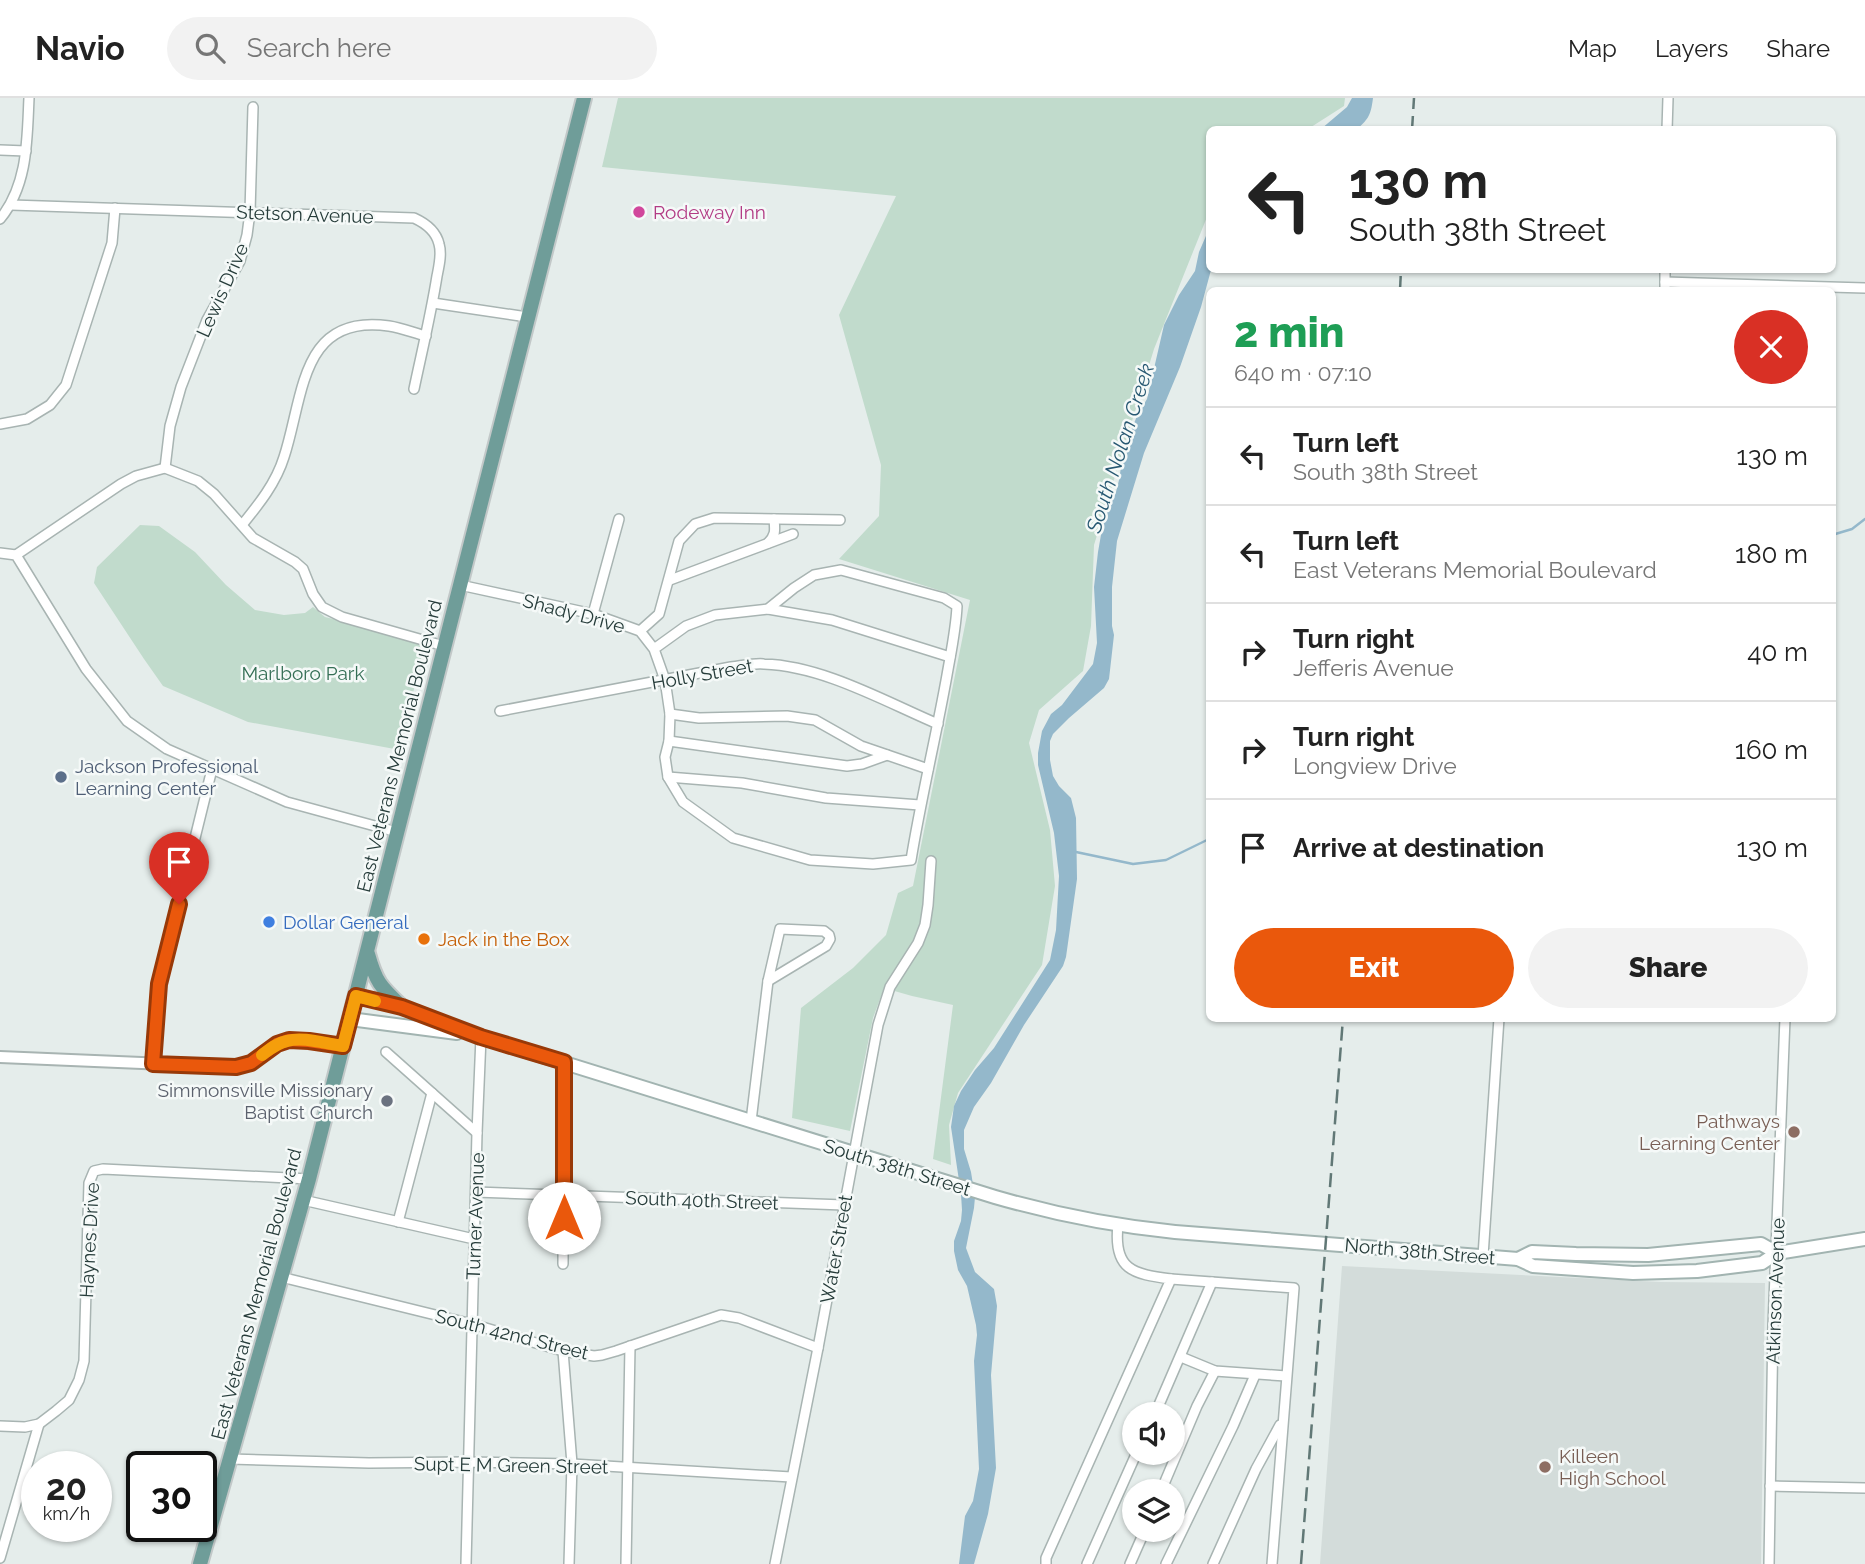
<!DOCTYPE html>
<meta charset="utf-8">
<style>
body{margin:0;font-family:Raleway,sans-serif;background:#f2f2f2;color:#222;height:100vh;display:flex;flex-direction:column;font-size:26px;white-space:nowrap}
*{box-sizing:border-box;margin:0}
p{font-size:23px;color:#767676}
.icon{flex:none;width:38px;height:38px;fill:none;stroke:currentColor;stroke-width:2;stroke-linecap:round;stroke-linejoin:round}
.map{position:relative;flex:1;overflow:hidden}
.sheet{position:absolute;left:1206px;top:189px;width:630px;height:735px;display:flex;flex-direction:column;background:#fff;border-radius:10px;box-shadow:0 2px 5px #0004}
.sheet>*{flex:none}
.banner{position:absolute;left:1206px;top:28px;width:630px;height:147px;border-radius:10px;box-shadow:0 2px 5px #0004;background:#fff;color:#222;overflow:hidden}
.fabs{position:absolute;left:1122px;top:1304px;display:grid;gap:14px}
.fabs a{display:grid;place-items:center;width:63px;height:63px;border-radius:50%;background:#fff;box-shadow:0 2px 5px #0004;font-size:35px}
.speed{position:absolute;left:21px;top:1353px;display:flex;gap:14px;font-size:35px;font-weight:700;text-align:center}
.speed>*{display:grid;place-content:center;width:91px;height:91px;border-radius:50%;background:#fff;box-shadow:0 2px 5px #0004;line-height:1}
.speed small{font-size:18px;font-weight:400}
.speed .limit{border:4px solid #111;border-radius:10px;background:#fff;color:#111}
.pin{position:absolute;display:grid;place-items:center;width:60px;height:60px;color:#fff;margin:-72px -30px;border-radius:50% 50% 50% 0;rotate:-45deg;box-shadow:0 0 7px #0007}
.pin .icon{rotate:45deg}
.me{position:absolute;width:77px;margin:-38px;rotate:0deg;stroke-linejoin:round;filter:drop-shadow(0 0 5px #0008)}
.turn{display:flex;align-items:center;gap:24px;height:147px;padding:0 28px;font-size:32px}
.turn .icon{width:91px;height:91px;stroke-width:2.5}
.turn b{display:block;font-size:49px;line-height:60px}
.round{display:grid;place-items:center;flex:none;width:74px;height:74px;border-radius:37px;background:#f2f2f2}
.overview{display:flex;align-items:center;justify-content:space-between;height:119px;padding:0 28px}
h1{font-size:42px;font-weight:800;line-height:52px;color:#1e9e55}
.cta{display:flex;gap:14px;margin-top:auto;padding:14px 28px}
.cta a{flex:1;height:80px;border-radius:42px;background:#ea580c;color:#fff;font-size:28px;font-weight:800;line-height:80px;text-align:center}
.cta a+a{background:#f2f2f2;color:#222}
ul{padding:0;list-style:none}
li{display:flex;align-items:center;gap:21px;height:98px;padding:0 28px;border-top:2px solid #e0e0e0}
li div{flex:1}
li b{display:block;font-size:26px}
li em{font-style:normal}
header{display:flex;align-items:center;gap:42px;box-sizing:border-box;height:98px;padding:0 35px;background:#fff;border-bottom:2px solid #e0e0e0}
header strong{font-size:33px}
nav{display:flex;gap:38px;margin-inline-start:auto;font-size:24px}
.search{width:490px;height:63px;background:#f2f2f2;display:flex;align-items:center;gap:18px;box-sizing:border-box;padding:0 24px;border-radius:38px;color:#767676;font-size:26px}
.map>svg:first-child{display:block}
.built{fill:#d3dcda}
.green{fill:#c1dbcc}
.water{fill:#94b8cb}
.lines{fill:none;stroke-linecap:round;stroke-linejoin:round}
.stream{stroke:#94b8cb;stroke-width:2.5}
.minor-casing{stroke:#a8b4b2;stroke-width:12}
.tertiary-casing{stroke:#a8b4b2;stroke-width:14}
.secondary-casing{stroke:#a2b4b1;stroke-width:16}
.primary-casing{stroke:#c2c8c8;stroke-width:18}
.minor{stroke:#fff;stroke-width:9}
.tertiary{stroke:#fff;stroke-width:10}
.secondary{stroke:#fff;stroke-width:12}
.primary{stroke:#6f9d99;stroke-width:14}
.rail{stroke:#617876;stroke-width:2.5;stroke-dasharray:14 7;stroke-linecap:butt}
.route-casing{stroke:#983908;stroke-width:18}
.route{stroke:#ea580c;stroke-width:12}
.slow{stroke:#f59e0b;stroke-width:12}
.hotel-dot{fill:#d1479c;stroke:#f5f9f8;stroke-width:2.5}
.service-dot{fill:#5c6f8a;stroke:#f5f9f8;stroke-width:2.5}
.shop-dot{fill:#3f7fe0;stroke:#f5f9f8;stroke-width:2.5}
.food-dot{fill:#e8710a;stroke:#f5f9f8;stroke-width:2.5}
.worship-dot{fill:#6b7280;stroke:#f5f9f8;stroke-width:2.5}
.education-dot{fill:#8d6e63;stroke:#f5f9f8;stroke-width:2.5}
.labels{text-anchor:middle;dominant-baseline:central;stroke-width:5;stroke-linejoin:round;paint-order:stroke}
.hotel-label{font-size:19px;fill:#b23c85;stroke:#f5f9f8;text-anchor:start}
.street-label{font-size:19px;fill:#263c3a;stroke:#f5f9f8}
.park-label{font-size:19px;fill:#356f56;stroke:#f5f9f8}
.service-label{font-size:19px;fill:#4e5e75;stroke:#f5f9f8;text-anchor:start}
.shop-label{font-size:19px;fill:#366cbe;stroke:#f5f9f8;text-anchor:start}
.food-label{font-size:19px;fill:#c56008;stroke:#f5f9f8;text-anchor:start}
.worship-label{font-size:19px;fill:#5b616d;stroke:#f5f9f8;text-anchor:end}
.education-label{font-size:19px;fill:#785e54;stroke:#f5f9f8;text-anchor:end}
.water-label{font-size:21px;font-style:italic;fill:#275872;stroke:#f5f9f8}
</style>
<header>
<strong>Navio</strong>
<div class="search"><svg class="icon" aria-label="search" viewBox="0 0 24 24"><circle cx="10" cy="10" r="6"/><path d="M15 15l6 6"/></svg>Search here</div>
<nav><a>Map</a><a>Layers</a><a>Share</a></nav>
</header>
<div class="map">
<svg width="1865" height="1466" viewBox="0 0 1865 1466">
<rect width="100%" height="100%" fill="#e5edeb"/>
<path class="built" d="M 1342,1168 L 1661,1184 L 1765,1185 L 1761,1466 L 1320,1466 Z"/>
<g class="green">
<path d="M 618,0 L 1345,0 L 1344,8 L 1308,31 L 1209,32 L 1209,114 L 1154,251 L 1094,447 L 1091,528 L 1083,573 L 1039,612 L 1029,645 L 1050,732 L 1055,788 L 1042,867 L 958,995 L 949,1027 L 951,1067 L 933,1061 L 953,907 L 912,898 L 884,890 L 873,920 L 850,1033 L 792,1020 L 801,910 L 853,870 L 886,837 L 898,795 L 913,788 L 970,502 L 839,461 L 879,418 L 881,367 L 839,217 L 896,98 L 602,69 Z"/>
<path d="M 140,427 L 159,428 L 195,454 L 226,487 L 255,512 L 284,517 L 305,515 L 313,509 L 325,519 L 425,543 L 400,652 L 248,624 L 163,588 L 144,561 L 94,485 L 97,469 Z"/>
</g>
<g class="water">
<path d="M 1352,0 L 1373,0 C 1371,16 1369,21 1357,31 L 1321,31 L 1347,9 Z"/>
<path d="M 1209,131 L 1209,172 L 1211,172 L 1201,209 L 1180,269 L 1144,355 L 1117,443 L 1112,489 L 1112,528 L 1114,537 L 1109,581 L 1104,590 L 1069,620 L 1053,636 L 1050,643 L 1050,662 L 1053,678 L 1059,688 L 1071,700 L 1076,720 L 1077,781 L 1066,859 L 1063,868 L 1024,927 L 991,985 L 974,1009 L 964,1032 L 964,1051 L 971,1074 L 975,1099 L 974,1110 L 966,1150 L 975,1174 L 994,1191 L 997,1208 L 991,1277 L 996,1370 L 988,1416 L 974,1466 L 959,1466 L 965,1418 L 973,1403 L 979,1371 L 974,1263 L 977,1237 L 976,1227 L 967,1188 L 958,1172 L 954,1153 L 954,1143 L 961,1123 L 962,1112 L 961,1096 L 951,1029 L 954,1008 L 961,993 L 975,972 L 994,950 L 1050,862 L 1056,832 L 1059,778 L 1054,735 L 1038,667 L 1038,655 L 1042,633 L 1051,616 L 1062,607 L 1093,566 L 1097,545 L 1094,489 L 1098,454 L 1105,414 L 1116,394 L 1119,382 L 1124,350 L 1137,318 L 1147,301 L 1164,227 L 1179,197 L 1195,173 L 1199,154 Z"/>
</g>
<g class="lines">
<g class="stream">
<path d="M 1832,437 L 1852,431 L 1865,421"/>
<path d="M 1076,754 L 1133,766 L 1166,762 L 1209,741"/>
</g>
<g class="minor-casing">
<g id="minor">
<path d="M 1667,32 L 1668,0"/>
<path d="M 0,52 L 26,53"/>
<path d="M 11,107 L 414,120 C 425,125 436,133 439,146 C 442,156 439,168 437,178 C 431,216 422,253 414,291"/>
<path d="M 0,121 C 28,87 27,42 29,0"/>
<path d="M 1665,184 L 1865,190"/>
<path d="M 1665,192 L 1665,172"/>
<path d="M 433,205 L 527,219"/>
<path d="M 0,326 L 27,321 L 50,307 L 66,287 L 112,145 L 115,110"/>
<path d="M 165,370 L 170,328 L 181,289 L 207,222 L 240,163 L 247,137 L 250,114 L 253,9"/>
<path d="M 242,427 C 259,406 276,385 284,359 C 304,298 300,215 389,228 C 402,230 414,235 426,238"/>
<path d="M 768,445 C 776,437 775,432 774,421"/>
<path d="M 0,455 L 16,457 L 86,571 L 127,623 L 167,651 L 287,704 L 397,734"/>
<path d="M 16,457 L 121,386 L 136,378 L 165,370 L 198,383 L 214,396 L 253,440 L 295,464 L 303,471 L 313,496 L 322,509 L 342,519 L 444,548"/>
<path d="M 670,482 L 793,436"/>
<path d="M 460,487 L 593,516 L 640,533 L 654,551 L 665,582 L 670,616 L 669,643 L 665,659 L 668,679 L 683,704 L 733,740 L 810,762 L 873,766 L 911,762 C 921,700 936,639 947,577 C 951,554 956,531 957,508 L 944,500 L 841,472 L 814,477 L 794,490 L 768,511 L 715,517 L 686,528 L 654,551"/>
<path d="M 768,511 L 832,522 L 950,559"/>
<path d="M 593,516 L 619,421"/>
<path d="M 640,533 L 659,516 L 679,443 L 695,426 L 714,420 L 840,422"/>
<path d="M 500,613 L 731,569 C 742,568 753,565 764,566 C 823,568 884,603 938,626"/>
<path d="M 670,616 L 699,620 L 787,618 L 815,622 L 861,648 L 928,671"/>
<path d="M 669,643 L 847,668 L 862,666 L 887,657"/>
<path d="M 668,679 L 742,685 L 826,700 L 920,707"/>
<path d="M 780,831 L 824,833 L 829,837 L 830,841 L 826,848 L 768,883 Z"/>
<path d="M 386,954 L 477,1035"/>
<path d="M 153,966 L 159,886 L 212,671"/>
<path d="M 751,1023 L 768,883"/>
<path d="M 476,1094 L 844,1107"/>
<path d="M 303,1102 L 474,1141"/>
<path d="M 398,1124 L 432,995"/>
<path d="M 1483,1158 L 1499,920"/>
<path d="M 563,1166 L 564,964"/>
<path d="M 281,1179 L 472,1226 L 563,1253 L 594,1258 L 602,1257 L 616,1253 L 721,1217 L 739,1220 L 818,1250"/>
<path d="M 1171,1181 L 1294,1190 L 1272,1466"/>
<path d="M 563,1253 L 572,1366 L 569,1466"/>
<path d="M 1181,1259 L 1215,1273 L 1286,1278"/>
<path d="M 1155,1316 L 1212,1184"/>
<path d="M 0,1328 L 25,1329 L 39,1326 L 56,1313 L 69,1302 L 79,1282 L 84,1263 L 89,1085 L 94,1073 L 103,1071 L 309,1081"/>
<path d="M 230,1361 L 369,1365 L 467,1364 L 572,1366 L 791,1379"/>
<path d="M 1770,1388 L 1865,1390"/>
<path d="M 1161,1393 L 1197,1308 L 1215,1273"/>
<path d="M 0,1460 L 39,1326"/>
<path d="M 466,1466 L 477,1035 L 481,939"/>
<path d="M 626,1466 L 630,1248"/>
<path d="M 775,1466 L 818,1250 L 878,927 L 890,889 L 918,845 L 925,827 L 928,807 L 931,763"/>
<path d="M 1046,1466 L 1046,1460 L 1171,1181 C 1133,1176 1113,1172 1118,1127"/>
<path d="M 1087,1466 L 1137,1354"/>
<path d="M 1130,1466 L 1145,1432"/>
<path d="M 1166,1466 L 1233,1328 L 1255,1277"/>
<path d="M 1213,1466 L 1256,1371 L 1280,1327"/>
<path d="M 1769,1466 L 1773,1228 L 1785,920"/>
</g>
</g>
<g class="tertiary-casing">
<path id="tertiary" d="M 0,959 L 236,969 C 256,963 260,957 276,947 C 295,936 322,945 343,948"/>
</g>
<g class="secondary-casing">
<g id="secondary">
<path d="M 356,898 L 402,909 L 481,939 L 995,1099 C 1054,1116 1113,1128 1175,1134 L 1518,1161 L 1533,1168 L 1633,1175 L 1697,1173 L 1762,1165 L 1777,1155 L 1865,1141"/>
<path d="M 350,921 L 457,935"/>
<path d="M 1518,1161 L 1532,1154 L 1576,1156 L 1648,1157 L 1761,1146 L 1777,1155"/>
</g>
</g>
<g class="primary-casing">
<g id="primary">
<path d="M 368,856 C 376,885 381,889 402,909"/>
<path d="M 200,1466 L 309,1081 L 584,0"/>
</g>
</g>
<use href="#minor" class="minor"/>
<use href="#tertiary" class="tertiary"/>
<use href="#secondary" class="secondary"/>
<use href="#primary" class="primary"/>
<g class="rail">
<path d="M 1412,32 L 1414,0"/>
<path d="M 1400,192 L 1401,172"/>
<path d="M 1301,1466 L 1343,920"/>
</g>
</g>
<g class="lines">
<g class="route-casing">
<path id="route" d="M 179,806 L 159,886 L 153,966 L 236,969 L 251,965 L 277,946 L 289,942 L 309,943 L 343,948 L 356,898 L 402,909 L 481,939 L 564,964 L 564,1120"/>
</g>
<use href="#route" class="route"/>
<path class="slow" d="M 262,957 C 270,951 277,945 287,943 C 303,938 326,946 343,948 L 356,898 L 375,903"/>
</g>
<circle class="hotel-dot" cx="639" cy="114" r="7"/>
<circle class="service-dot" cx="61" cy="679" r="7"/>
<circle class="shop-dot" cx="269" cy="824" r="7"/>
<circle class="food-dot" cx="424" cy="841" r="7"/>
<circle class="worship-dot" cx="387" cy="1003" r="7"/>
<g class="education-dot">
<circle cx="1794" cy="1034" r="7"/>
<circle cx="1545" cy="1369" r="7"/>
</g>
<g class="labels">
<g class="hotel-label">
<text x="653" y="114">Rodeway Inn</text>
</g>
<g class="street-label">
<text transform="translate(305 116) rotate(2)">Stetson Avenue</text>
<text transform="translate(222 192) rotate(-66)">Lewis Drive</text>
<text transform="translate(574 515) rotate(15)">Shady Drive</text>
<text transform="translate(702 576) rotate(-10)">Holly Street</text>
<text transform="translate(399 648) rotate(-76)">East Veterans Memorial Boulevard</text>
<text transform="translate(897 1069) rotate(17)">South 38th Street</text>
<text transform="translate(702 1102) rotate(2)">South 40th Street</text>
<text transform="translate(475 1118) rotate(-88)">Turner Avenue</text>
<text transform="translate(89 1142) rotate(-87)">Haynes Drive</text>
<text transform="translate(836 1151) rotate(-80)">Water Street</text>
<text transform="translate(1420 1153) rotate(5)">North 38th Street</text>
<text transform="translate(1775 1193) rotate(-88)">Atkinson Avenue</text>
<text transform="translate(256 1196) rotate(-75)">East Veterans Memorial Boulevard</text>
<text transform="translate(512 1236) rotate(14)">South 42nd Street</text>
<text transform="translate(511 1367) rotate(1)">Supt E M Green Street</text>
</g>
<g class="park-label">
<text x="303" y="575">Marlboro Park</text>
</g>
<g class="service-label">
<text x="75" y="668">Jackson Professional<tspan x="75" dy="22">Learning Center</tspan></text>
</g>
<g class="shop-label">
<text x="283" y="824">Dollar General</text>
</g>
<g class="food-label">
<text x="438" y="841">Jack in the Box</text>
</g>
<g class="worship-label">
<text x="373" y="992">Simmonsville Missionary<tspan x="373" dy="22">Baptist Church</tspan></text>
</g>
<g class="education-label">
<text x="1780" y="1023">Pathways<tspan x="1780" dy="22">Learning Center</tspan></text>
<text x="1559" y="1358" text-anchor="start">Killeen<tspan x="1559" dy="22">High School</tspan></text>
</g>
<g class="water-label">
<text transform="translate(1120 350) rotate(-72)">South Nolan Creek</text>
</g>
</g>
</svg>
<div class="fabs">
<a><svg class="icon" aria-label="sound" viewBox="0 0 24 24"><path d="M4 9h4l5-4v14l-5-4H4zM17 9q2 3 0 6"/></svg></a>
<a><svg class="icon" aria-label="layers" viewBox="0 0 24 24"><path d="M12 4l9 5-9 5-9-5zM3 14l9 5 9-5"/></svg></a>
</div>
<div class="speed"><div>20<small>km/h</small></div><div class="limit">30</div></div>
<div class="pin" style="left:179px;top:806px;background:#d93025"><svg class="icon" aria-label="arrive" viewBox="0 0 24 24"><path d="M6 21V4h12l-3 4 3 4H6"/></svg></div>
<svg class="me" style="left:564px;top:1120px" viewBox="-20 -20 40 40"><circle r="19" fill="#fff"/><path d="M0-13L10 11 0 6-10 11z" fill="#ea580c"/></svg>
<div class="banner">
<div class="turn"><svg class="icon" aria-label="left" viewBox="0 0 24 24"><path d="M17 20v-9H6M10 6l-5 5 5 5"/></svg><div><b>130 m</b>South 38th Street</div></div>
</div>
<section class="sheet">
<div class="overview"><div><h1>2 min</h1><p>640 m · 07:10</p></div><a class="round" style="background:#d93025;color:#fff"><svg class="icon" aria-label="close" viewBox="0 0 24 24"><path d="M6 6l12 12M18 6L6 18"/></svg></a></div>
<ul>
<li><svg class="icon" aria-label="left" viewBox="0 0 24 24"><path d="M17 20v-9H6M10 6l-5 5 5 5"/></svg><div><b>Turn left</b><p>South 38th Street</p></div><em>130 m</em></li>
<li><svg class="icon" aria-label="left" viewBox="0 0 24 24"><path d="M17 20v-9H6M10 6l-5 5 5 5"/></svg><div><b>Turn left</b><p>East Veterans Memorial Boulevard</p></div><em>180 m</em></li>
<li><svg class="icon" aria-label="right" viewBox="0 0 24 24"><path d="M7 20v-9h11M14 6l5 5-5 5"/></svg><div><b>Turn right</b><p>Jefferis Avenue</p></div><em>40 m</em></li>
<li><svg class="icon" aria-label="right" viewBox="0 0 24 24"><path d="M7 20v-9h11M14 6l5 5-5 5"/></svg><div><b>Turn right</b><p>Longview Drive</p></div><em>160 m</em></li>
<li><svg class="icon" aria-label="arrive" viewBox="0 0 24 24"><path d="M6 21V4h12l-3 4 3 4H6"/></svg><div><b>Arrive at destination</b></div><em>130 m</em></li>
</ul>
<div class="cta"><a>Exit</a><a>Share</a></div>
</section>
</div>
